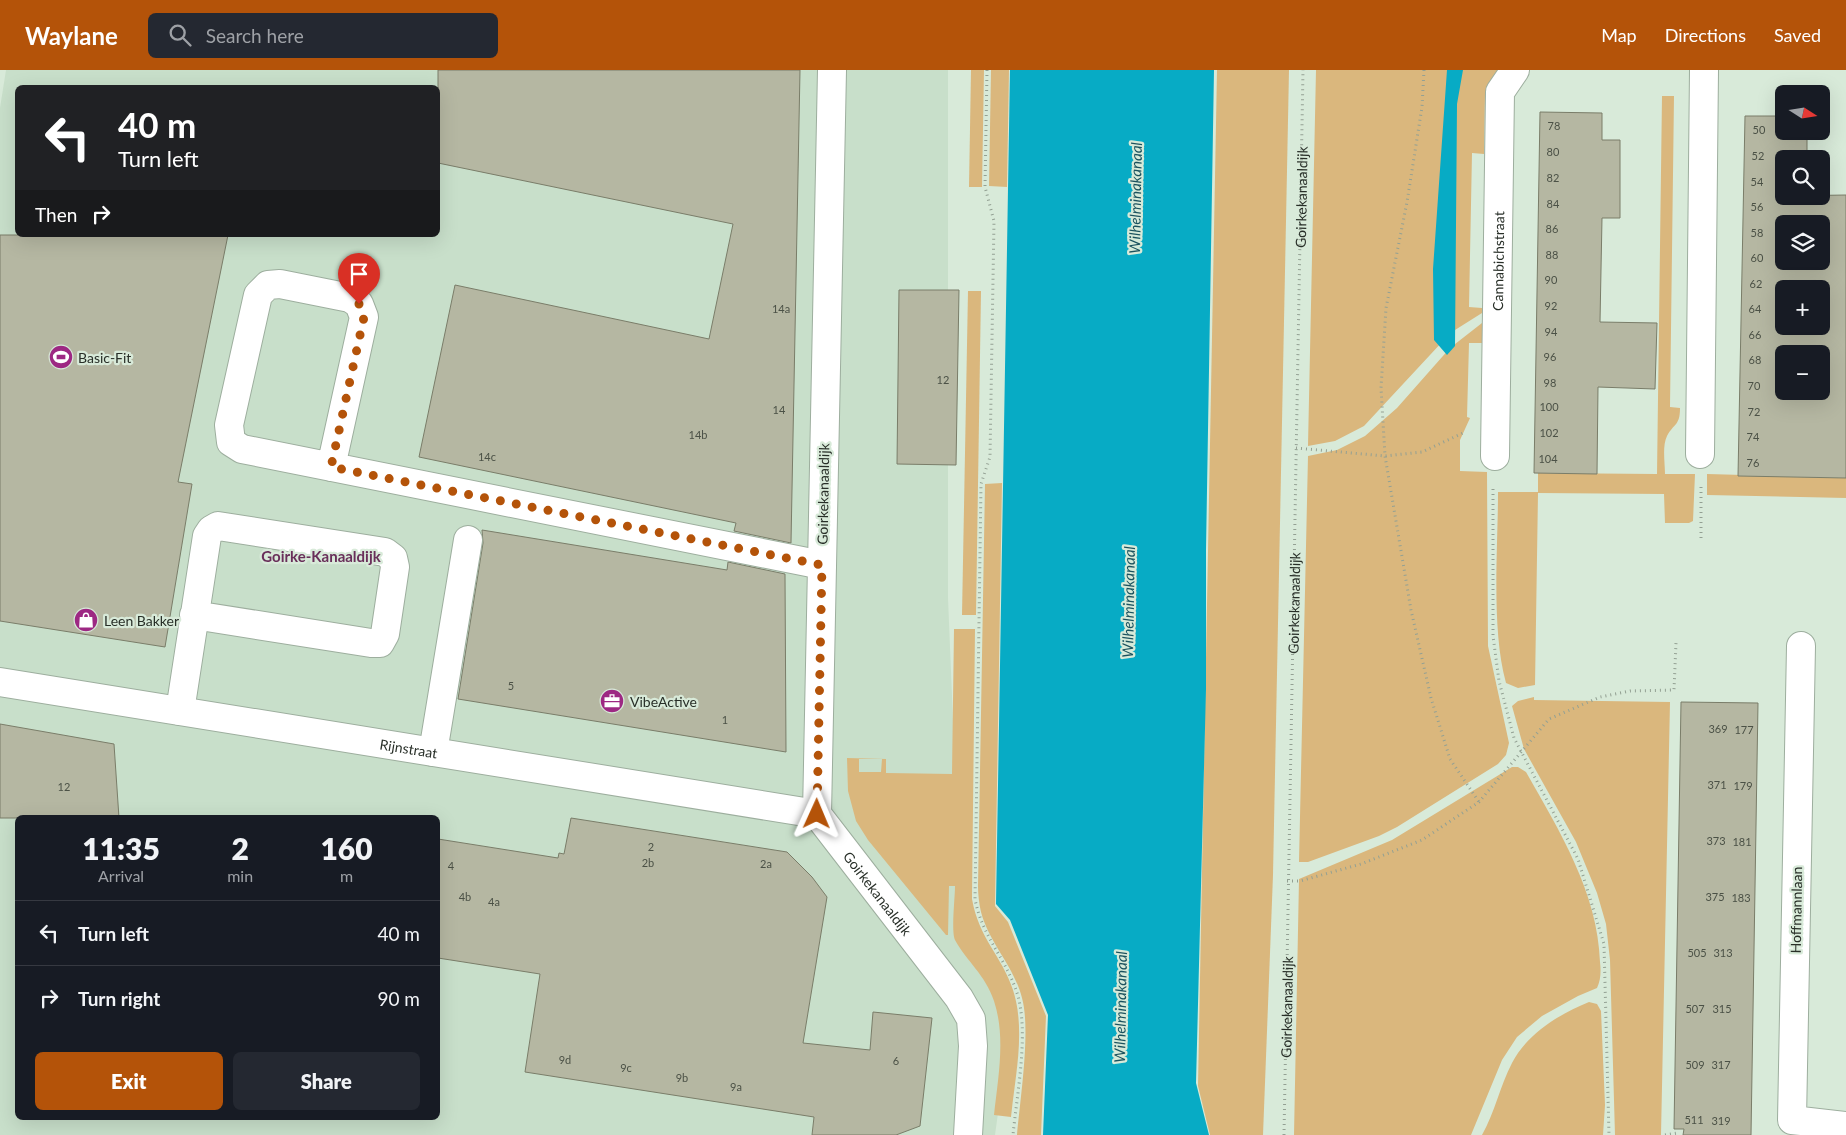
<!DOCTYPE html>
<meta charset="utf-8">
<style>
body{margin:0;font-family:Lato,sans-serif;background:#242831;color:#f1f3f6;height:100vh;display:flex;flex-direction:column;font-size:19px;white-space:nowrap}
*{box-sizing:border-box;margin:0}
p{font-size:16px;color:#9ea1a6}
.icon{flex:none;width:28px;height:28px;fill:none;stroke:currentColor;stroke-width:2;stroke-linecap:round;stroke-linejoin:round}
.map{position:relative;flex:1;overflow:hidden}
.sheet{position:absolute;left:15px;top:745px;width:425px;height:305px;display:flex;flex-direction:column;background:#171b24;border-radius:8px;box-shadow:0 5px 20px #0002}
.sheet>*{flex:none}
.banner{position:absolute;left:15px;top:15px;width:425px;height:152px;border-radius:8px;box-shadow:0 5px 20px #0002;background:#202124;color:#fff;overflow:hidden}
.needle{width:32px;rotate:102deg}
.buttons{position:absolute;left:1775px;top:15px;display:grid;gap:10px}
.buttons a{display:grid;place-items:center;width:55px;height:55px;border-radius:8px;background:#171b24;box-shadow:0 5px 20px #0002;font-size:25px}
.pin{position:absolute;display:grid;place-items:center;width:42px;height:42px;color:#fff;margin:-51px -21px;border-radius:50% 50% 50% 0;rotate:-45deg;box-shadow:0 0 5px #0007}
.pin .icon{rotate:45deg}
.me{position:absolute;width:55px;margin:-28px;rotate:1deg;stroke-linejoin:round;filter:drop-shadow(0 0 4px #0008)}
.turn{display:flex;align-items:center;gap:18px;height:105px;padding:0 20px;font-size:22px}
.turn .icon{width:65px;height:65px;stroke-width:2.5}
.turn b{display:block;font-size:35px;line-height:42px}
.then{display:flex;align-items:center;height:48px;padding:0 20px;background:#0003;gap:10px;font-size:19px}
.eta{display:flex;justify-content:space-evenly;align-items:center;height:85px;text-align:center}
.eta b{font-size:30px;font-weight:800;line-height:35px}
.primary-button{display:flex;gap:10px;margin-top:auto;padding:10px 20px}
.primary-button a{flex:1;height:58px;border-radius:8px;background:#b45309;color:#fff;font-size:20px;font-weight:800;line-height:58px;text-align:center}
.primary-button a+a{background:#242831;color:#f1f3f6}
ul{padding:0;list-style:none}
li{display:flex;align-items:center;gap:15px;height:65px;padding:0 20px;border-top:1px solid #363941}
li div{flex:1}
li b{display:block;font-size:19px}
li em{font-style:normal}
header{display:flex;align-items:center;gap:30px;box-sizing:border-box;height:70px;padding:0 25px;background:#b45309;color:#fff}
header strong{font-size:24px}
nav{display:flex;gap:28px;margin-inline-start:auto;font-size:18px}
.search{width:350px;height:45px;background:#242831;display:flex;align-items:center;gap:12px;box-sizing:border-box;padding:0 18px;border-radius:8px;color:#9ea1a6;font-size:19px}
.map>svg:first-child{display:block}
.built{fill:#c8dfca;fill-rule:evenodd}
.green{fill:#dab77d;fill-rule:evenodd}
.water{fill:#07abc5}
.building{fill:#b5b7a2;stroke:#7a7d69;fill-rule:evenodd}
.lines{fill:none;stroke-linecap:round;stroke-linejoin:round}
.minor-casing{stroke:#9dae9e;stroke-width:30}
.path{stroke:#93a093;stroke-width:3;stroke-dasharray:1 4;stroke-linecap:butt}
.minor{stroke:#fff;stroke-width:28}
.route{stroke:#b45309;stroke-width:9;stroke-dasharray:0 16.2}
.labels{text-anchor:middle;dominant-baseline:central;stroke-width:4.5;stroke-linejoin:round;paint-order:stroke}
.number-label{font-size:11px;fill:#4b5146}
.street-label{font-size:14px;fill:#282f28;stroke:#d8ead9}
.poi-label{font-size:14px;fill:#282f28;stroke:#d8ead9;text-anchor:start}
.water-label{font-size:15px;font-style:italic;fill:#1b525e;stroke:#d8ead9}
.neighbourhood-label{font-size:15px;font-weight:bold;fill:#692f5a;stroke:#d8ead9}
</style>
<header>
<strong>Waylane</strong>
<div class="search"><svg class="icon" aria-label="search" viewBox="0 0 24 24"><circle cx="10" cy="10" r="6"/><path d="M15 15l6 6"/></svg>Search here</div>
<nav><a>Map</a><a>Directions</a><a>Saved</a></nav>
</header>
<div class="map">
<svg width="1846" height="1065" viewBox="0 0 1846 1065">
<rect width="100%" height="100%" fill="#d8ead9"/>
<path class="built" d="M 6,0 L 948,0 L 948,528 L 962,871 L 1011,948 L 995,1065 L 0,1065 L 0,38 ZM 18,18 L 438,18 L 438,165 L 18,165 ZM 18,748 L 438,748 L 438,1048 L 18,1048 Z"/>
<g class="green">
<path d="M 971,0 L 984,0 L 982,117 L 969,117 Z"/>
<path d="M 991,0 L 1009,0 L 1007,117 L 989,116 Z"/>
<path d="M 1217,0 L 1289,0 L 1273,805 L 1263,1065 L 1210,1065 L 1198,1016 Z"/>
<path d="M 1316,0 L 1497,0 L 1497,10 L 1485,24 L 1484,84 L 1472,83 L 1469,237 L 1482,238 L 1482,243 L 1455,260 L 1443,271 L 1364,356 L 1335,371 L 1308,376 Z"/>
<path d="M 1662,26 L 1674,26 L 1670,337 L 1680,338 C 1680,356 1674,353 1667,366 C 1662,376 1665,393 1665,404 L 1695,404 L 1693,451 L 1689,453 L 1665,453 L 1664,424 L 1538,423 L 1535,615 L 1518,618 L 1506,613 C 1491,559 1498,479 1498,422 L 1538,422 L 1538,403 L 1657,404 Z"/>
<path d="M 968,221 L 981,221 L 976,545 L 962,545 Z"/>
<path d="M 1482,253 L 1482,273 L 1469,273 L 1467,347 L 1470,348 L 1460,370 L 1460,401 L 1487,402 L 1488,576 L 1509,673 L 1506,685 L 1498,694 L 1397,757 L 1379,766 L 1308,792 L 1299,792 L 1308,386 L 1337,380 L 1365,366 L 1397,338 L 1450,278 Z"/>
<path d="M 1707,404 L 1846,408 L 1846,428 L 1707,425 Z"/>
<path d="M 1002,413 L 995,836 L 1008,852 L 1046,946 L 1041,1065 L 1017,1065 C 1020,1030 1031,960 1022,928 C 1014,896 989,873 981,842 C 979,834 978,824 978,816 L 985,414 Z"/>
<path d="M 954,559 L 975,559 L 972,829 C 979,869 1002,886 1013,920 C 1026,960 1015,1007 1011,1047 L 994,1045 C 998,1008 1006,967 994,931 C 985,904 967,892 955,870 C 951,861 955,828 955,816 L 949,816 L 948,865 L 946,865 L 868,770 L 856,751 L 848,721 L 847,688 L 886,689 L 886,703 L 952,704 ZM 859,689 L 882,689 L 881,702 L 859,702 Z"/>
<path d="M 1534,627 L 1534,630 L 1670,632 L 1661,1065 L 1615,1065 L 1610,890 L 1606,854 L 1597,823 L 1576,772 L 1524,679 L 1512,636 L 1518,631 Z"/>
<path d="M 1512,697 L 1518,697 L 1526,702 C 1559,760 1598,823 1600,892 C 1601,900 1601,910 1597,918 L 1578,926 L 1542,946 L 1517,967 L 1502,990 L 1471,1065 L 1294,1065 L 1299,809 L 1392,770 Z"/>
<path d="M 1589,932 L 1597,934 L 1601,941 L 1605,1035 L 1603,1065 L 1482,1065 C 1495,1042 1500,1016 1512,993 C 1527,964 1559,944 1589,932 Z"/>
</g>
<g class="water">
<path d="M 1010,0 L 1214,0 L 1206,480 L 1206,619 L 1196,1013 L 1209,1065 L 1043,1065 L 1048,945 L 1010,850 L 996,834 Z"/>
<path d="M 1447,0 L 1463,0 L 1457,34 L 1455,276 L 1447,285 L 1434,270 L 1433,199 Z"/>
</g>
<g class="building">
<path d="M 438,0 L 800,0 L 791,473 L 734,461 L 736,453 L 419,387 L 455,215 L 709,269 L 733,154 L 438,93 Z"/>
<path d="M 1540,42 L 1602,43 L 1602,70 L 1620,70 L 1620,148 L 1602,148 L 1600,252 L 1657,253 L 1655,319 L 1598,317 L 1597,404 L 1534,403 Z"/>
<path d="M 1745,46 L 1784,46 L 1784,61 L 1807,61 L 1807,89 L 1784,89 L 1784,126 L 1846,125 L 1846,408 L 1738,406 ZM 1784,154 L 1821,154 L 1821,191 L 1784,191 ZM 1784,219 L 1821,219 L 1821,256 L 1784,256 ZM 1784,284 L 1821,284 L 1821,321 L 1784,321 Z"/>
<path d="M 0,165 L 228,165 L 178,412 L 192,414 L 165,577 L 0,551 Z"/>
<path d="M 899,220 L 959,220 L 956,395 L 897,394 Z"/>
<path d="M 482,460 L 727,500 L 728,492 L 785,504 L 786,682 L 458,629 L 483,473 Z"/>
<path d="M 1681,632 L 1758,633 L 1751,1065 L 1683,1065 L 1684,1059 L 1674,1059 Z"/>
<path d="M 0,654 L 114,674 L 119,748 L 0,748 Z"/>
<path d="M 571,748 L 787,782 L 812,807 L 827,827 L 803,973 L 870,980 L 873,942 L 932,948 L 920,1056 L 896,1065 L 812,1065 L 814,1047 L 525,1002 L 540,904 L 438,888 L 438,769 L 558,788 L 559,783 L 564,784 Z"/>
</g>
<g class="lines">
<g class="minor-casing">
<g id="minor">
<path id="s2" d="M 832,0 L 817,744 L 959,928 L 971,949 L 973,976 L 968,1065"/>
<path d="M 1700,384 L 1704,0"/>
<path id="s3" d="M 1495,386 L 1500,22 L 1515,0"/>
<path d="M 331,397 L 364,247 L 359,234 L 350,228 L 280,214 L 268,215 L 258,225 L 229,355 L 231,372 L 242,379 L 822,495"/>
<path d="M 1801,576 L 1792,1050 L 1846,1056"/>
<path id="s4" d="M 0,612 L 817,744"/>
<path d="M 180,641 L 207,466 L 211,460 L 218,456 L 385,482 L 393,488 L 395,497 L 385,564 L 380,573 L 371,573 L 194,545"/>
<path d="M 433,682 L 468,470"/>
</g>
</g>
<g class="path">
<path d="M 987,0 L 985,117 L 994,151 L 990,387 L 981,414 L 975,829 C 982,866 1004,886 1016,920 C 1030,958 1017,1023 1013,1065"/>
<path d="M 1424,0 L 1422,37 L 1407,132 L 1386,238 L 1381,318 L 1385,386 L 1411,540 L 1431,628 L 1450,689 L 1479,732"/>
<path d="M 1296,378 L 1385,386 L 1422,382 L 1463,363"/>
<path d="M 1701,417 L 1701,469"/>
<path d="M 1493,419 L 1493,566 L 1499,611 L 1514,668 L 1578,789 L 1604,874 L 1609,1065"/>
<path d="M 1287,811 L 1300,811 L 1361,794 L 1422,770 L 1479,732 L 1549,649 L 1600,627 L 1630,621 L 1674,620 L 1676,573"/>
<path id="s1" d="M 1284,1065 L 1303,0"/>
<path d="M 1665,1065 L 1678,1063"/>
</g>
<use href="#minor" class="minor"/>
</g>
<g class="lines">
<path class="route" d="M 359,234 L 364,247 L 331,397 L 822,495 L 817,744"/>
</g>
<defs>
<g id="stadium-disc" transform="scale(1.25)"><circle r="9.5" fill="#9d2883" stroke="#d8ead9"/><path d="M0-5a6.5 5 0 1 0 0 10a6.5 5 0 1 0 0-10ZM-3.5-1.8h7v3.6h-7Z" fill="#fff"/></g>
<g id="shop-disc" transform="scale(1.25)"><circle r="9.5" fill="#9d2883" stroke="#d8ead9"/><path d="M-5-2.5h2.3a2.7 3.5 0 0 1 5.4 0H5L5.5 6h-11ZM-1.5-2.5h3a1.5 2.3 0 0 0-3 0Z" fill="#fff"/></g>
<g id="office-disc" transform="scale(1.25)"><circle r="9.5" fill="#9d2883" stroke="#d8ead9"/><path d="M-6-3h4V-5.5h4V-3h4V5H-6ZM-1-4.5V-3h2v-1.5ZM-6 0V1H6V0Z" fill="#fff"/></g>
</defs>
<g fill-rule="evenodd">
<use href="#stadium-disc" x="61" y="287"/>
<use href="#shop-disc" x="86" y="550"/>
<use href="#office-disc" x="612" y="631"/>
</g>
<g class="labels">
<g class="number-label">
<text x="1554" y="55">78</text>
<text x="1759" y="59">50</text>
<text x="1553" y="81">80</text>
<text x="1758" y="85">52</text>
<text x="1553" y="107">82</text>
<text x="1757" y="111">54</text>
<text x="1553" y="133">84</text>
<text x="1757" y="136">56</text>
<text x="1552" y="158">86</text>
<text x="1757" y="162">58</text>
<text x="1552" y="184">88</text>
<text x="1757" y="187">60</text>
<text x="1551" y="209">90</text>
<text x="1756" y="213">62</text>
<text x="1551" y="235">92</text>
<text x="781" y="238">14a</text>
<text x="1755" y="238">64</text>
<text x="1551" y="261">94</text>
<text x="1755" y="264">66</text>
<text x="1550" y="286">96</text>
<text x="1755" y="289">68</text>
<text x="943" y="309">12</text>
<text x="1550" y="312">98</text>
<text x="1754" y="315">70</text>
<text x="1549" y="336">100</text>
<text x="779" y="339">14</text>
<text x="1754" y="341">72</text>
<text x="1549" y="362">102</text>
<text x="698" y="364">14b</text>
<text x="1753" y="366">74</text>
<text x="487" y="386">14c</text>
<text x="1548" y="388">104</text>
<text x="1753" y="392">76</text>
<text x="511" y="615">5</text>
<text x="725" y="649">1</text>
<text x="1718" y="658">369</text>
<text x="1744" y="659">177</text>
<text x="1717" y="714">371</text>
<text x="1743" y="715">179</text>
<text x="64" y="716">12</text>
<text x="1716" y="770">373</text>
<text x="1742" y="771">181</text>
<text x="651" y="776">2</text>
<text x="648" y="792">2b</text>
<text x="766" y="793">2a</text>
<text x="451" y="795">4</text>
<text x="465" y="826">4b</text>
<text x="1715" y="826">375</text>
<text x="1741" y="827">183</text>
<text x="494" y="831">4a</text>
<text x="1697" y="882">505</text>
<text x="1723" y="882">313</text>
<text x="1695" y="938">507</text>
<text x="1722" y="938">315</text>
<text x="565" y="989">9d</text>
<text x="896" y="990">6</text>
<text x="1695" y="994">509</text>
<text x="1721" y="994">317</text>
<text x="626" y="997">9c</text>
<text x="682" y="1007">9b</text>
<text x="736" y="1016">9a</text>
<text x="1694" y="1049">511</text>
<text x="1721" y="1050">319</text>
</g>
<g class="street-label">
<text stroke="none"><textPath href="#s1" startOffset="938">Goirkekanaaldijk</textPath></text>
<text stroke="none"><textPath href="#s3" startOffset="195">Cannabichstraat</textPath></text>
<text transform="translate(823 424) rotate(-89)">Goirkekanaaldijk</text>
<text stroke="none"><textPath href="#s1" startOffset="532">Goirkekanaaldijk</textPath></text>
<text stroke="none"><textPath href="#s4" startOffset="414">Rijnstraat</textPath></text>
<text stroke="none"><textPath href="#s2" startOffset="844">Goirkekanaaldijk</textPath></text>
<text transform="translate(1796 840) rotate(-89)">Hoffmannlaan</text>
<text stroke="none"><textPath href="#s1" startOffset="128">Goirkekanaaldijk</textPath></text>
</g>
<g class="poi-label">
<text x="78" y="287">Basic-Fit</text>
<text x="104" y="550">Leen Bakker</text>
<text x="630" y="631">VibeActive</text>
</g>
<g class="water-label">
<text transform="translate(1135 128) rotate(-89)">Wilhelminakanaal</text>
<text transform="translate(1128 532) rotate(-89)">Wilhelminakanaal</text>
<text transform="translate(1120 937) rotate(-89)">Wilhelminakanaal</text>
</g>
<g class="neighbourhood-label">
<text x="321" y="486">Goirke-Kanaaldijk</text>
</g>
</g>
</svg>
<div class="buttons">
<a><svg class="needle" viewBox="-14 -14 28 28"><path d="M0-13l5 13h-10z" fill="#e53935"/><path d="M0 13l5-13h-10z" fill="#9ea1a6"/></svg></a>
<a><svg class="icon" aria-label="search" viewBox="0 0 24 24"><circle cx="10" cy="10" r="6"/><path d="M15 15l6 6"/></svg></a>
<a><svg class="icon" aria-label="layers" viewBox="0 0 24 24"><path d="M12 4l9 5-9 5-9-5zM3 14l9 5 9-5"/></svg></a>
<a>+</a>
<a>−</a>
</div>
<div class="pin" style="left:359px;top:234px;background:#d93025"><svg class="icon" aria-label="arrive" viewBox="0 0 24 24"><path d="M6 21V4h12l-3 4 3 4H6"/></svg></div>
<svg class="me" style="left:817px;top:744px" viewBox="-20 -20 40 40"><path d="M0-17L14 15 0 8-14 15z" fill="#b45309" stroke="#fff" stroke-width="4"/></svg>
<div class="banner">
<div class="turn"><svg class="icon" aria-label="left" viewBox="0 0 24 24"><path d="M17 20v-9H6M10 6l-5 5 5 5"/></svg><div><b>40 m</b>Turn left</div></div>
<div class="then">Then<svg class="icon" aria-label="right" viewBox="0 0 24 24"><path d="M7 20v-9h11M14 6l5 5-5 5"/></svg></div>
</div>
<section class="sheet">
<div class="eta">
<div><b>11:35</b><p>Arrival</p></div>
<div><b>2</b><p>min</p></div>
<div><b>160</b><p>m</p></div>
</div>
<ul>
<li><svg class="icon" aria-label="left" viewBox="0 0 24 24"><path d="M17 20v-9H6M10 6l-5 5 5 5"/></svg><div><b>Turn left</b></div><em>40 m</em></li>
<li><svg class="icon" aria-label="right" viewBox="0 0 24 24"><path d="M7 20v-9h11M14 6l5 5-5 5"/></svg><div><b>Turn right</b></div><em>90 m</em></li>
</ul>
<div class="primary-button"><a>Exit</a><a>Share</a></div>
</section>
</div>
